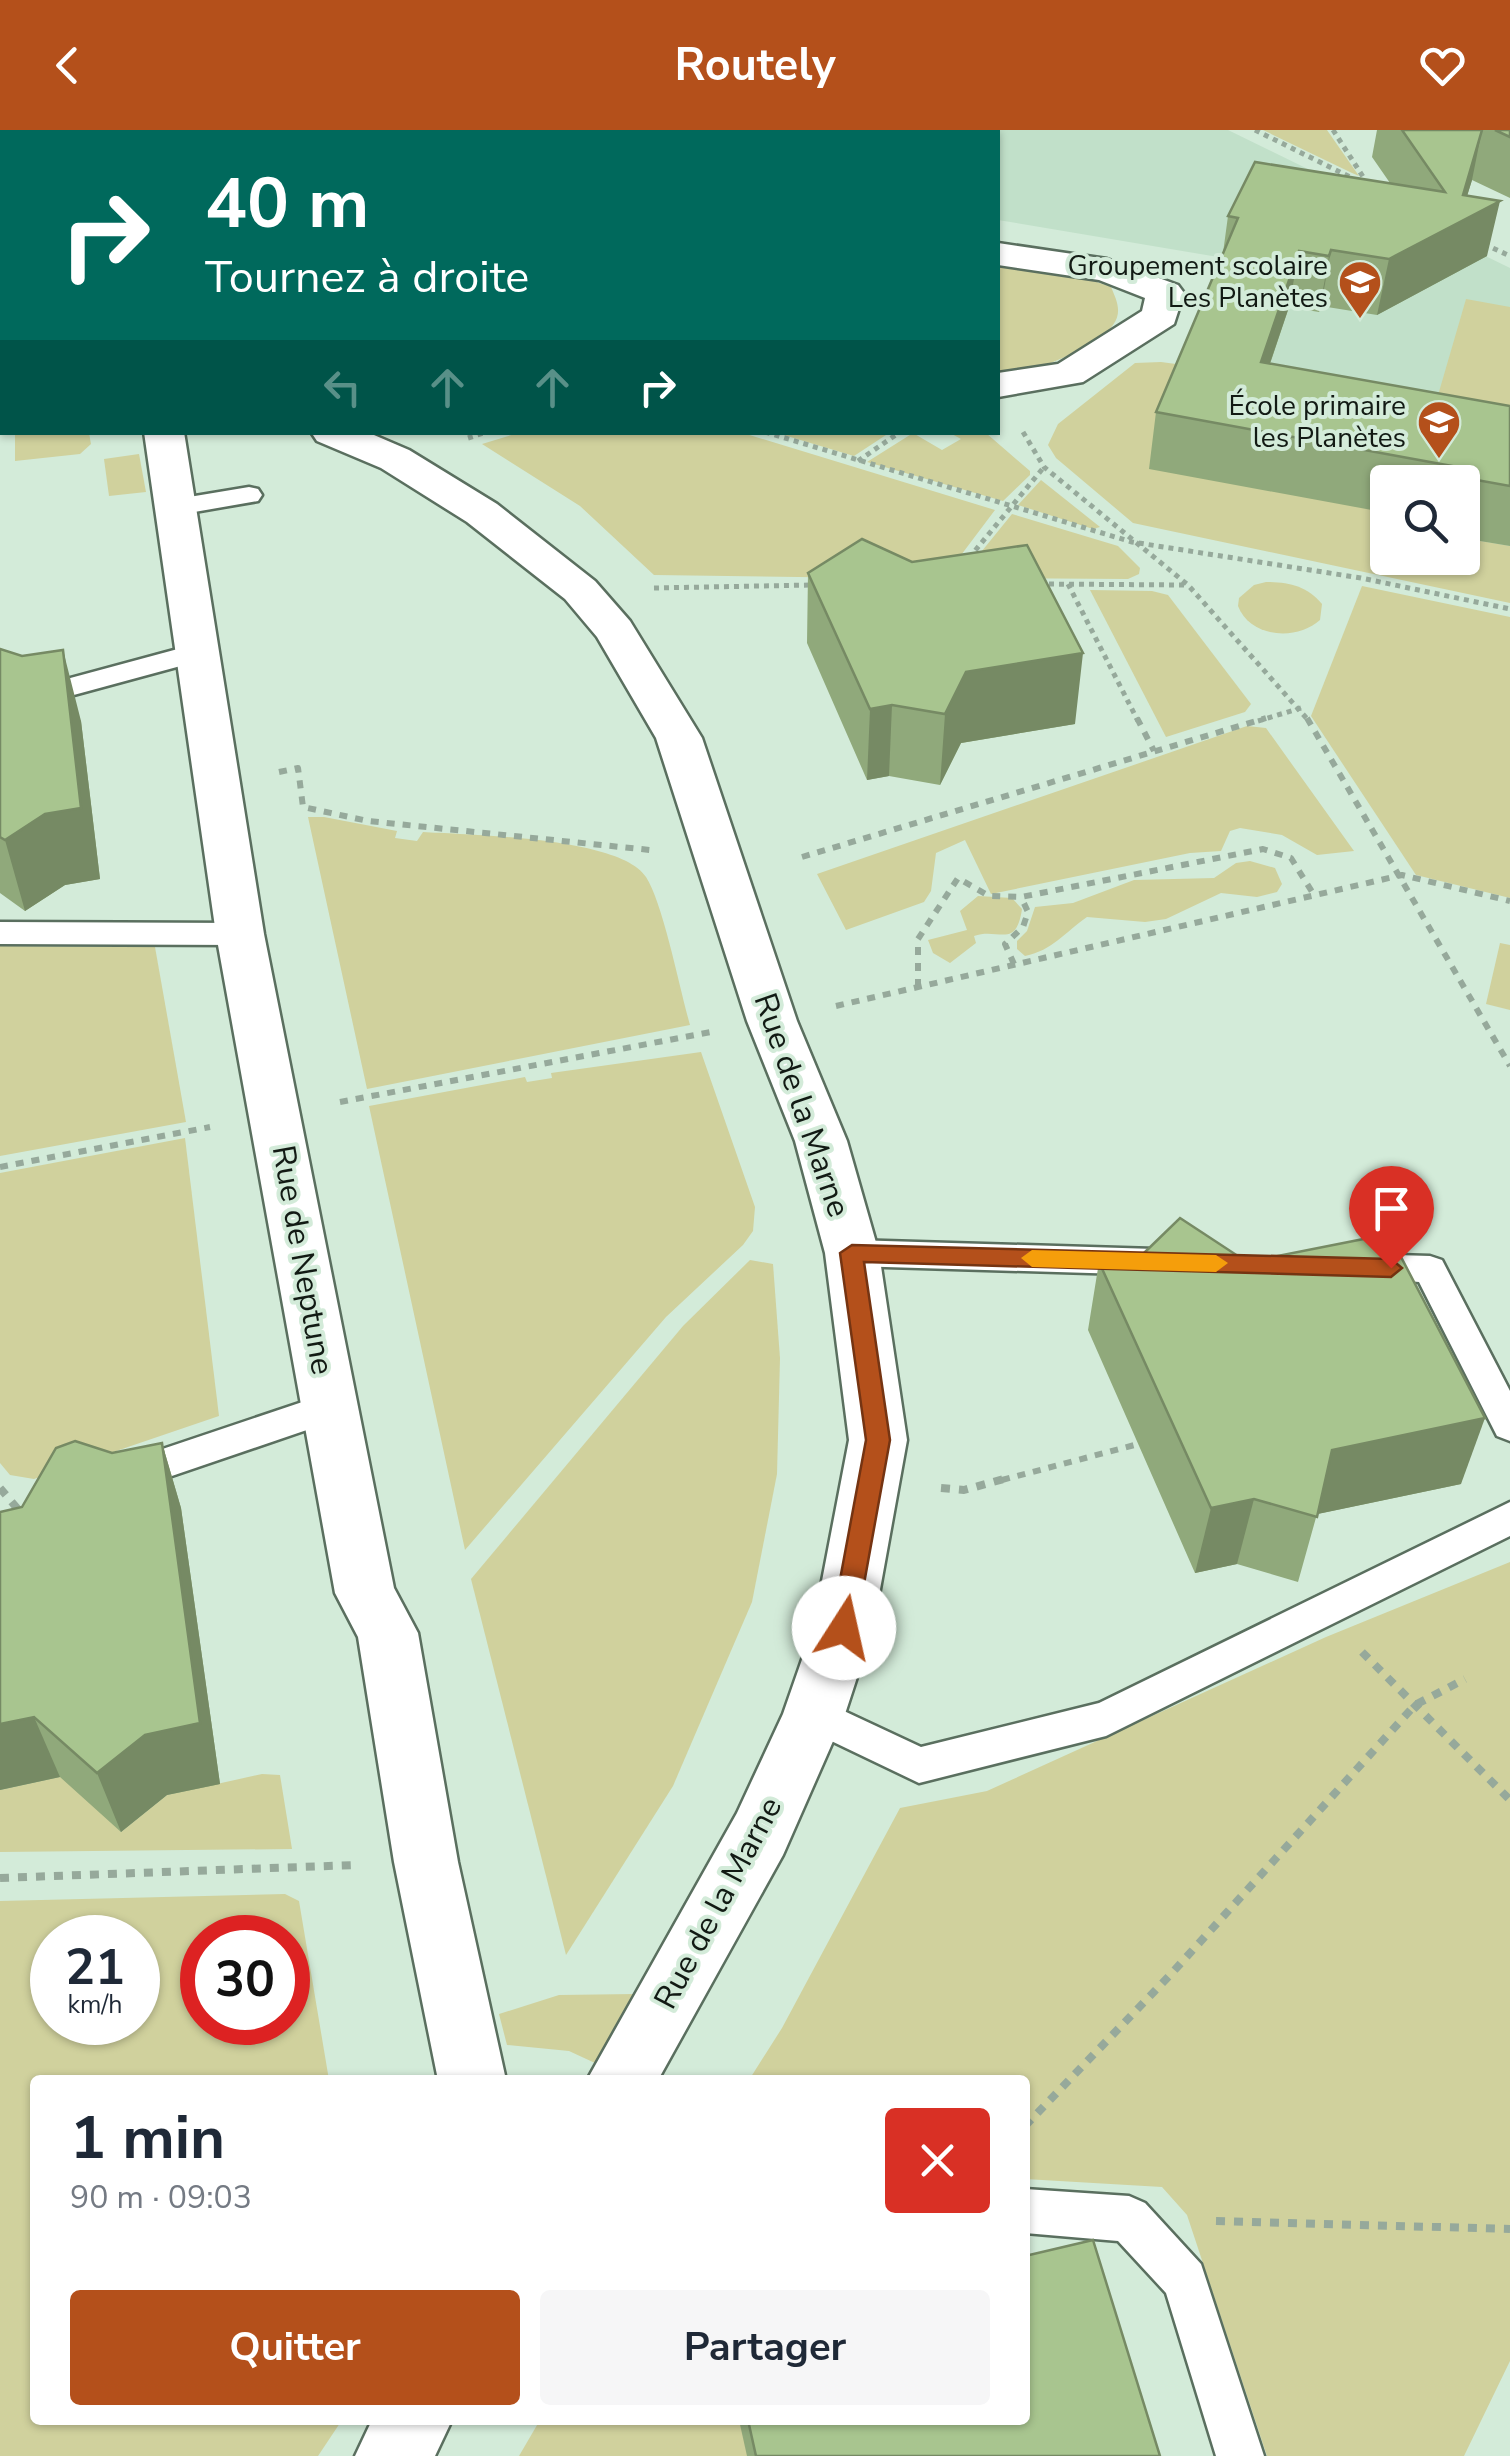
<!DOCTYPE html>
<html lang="fr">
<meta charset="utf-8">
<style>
body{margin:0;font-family:"Nunito Sans",sans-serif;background:#f6f6f7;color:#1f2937;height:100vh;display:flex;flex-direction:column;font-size:38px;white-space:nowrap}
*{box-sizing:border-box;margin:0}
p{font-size:32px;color:#747a83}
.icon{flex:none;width:55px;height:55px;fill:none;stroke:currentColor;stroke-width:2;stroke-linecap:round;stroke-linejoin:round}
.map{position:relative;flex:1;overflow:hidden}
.panel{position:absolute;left:30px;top:1945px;width:1000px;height:350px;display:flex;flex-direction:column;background:#fff;border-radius:10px;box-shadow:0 2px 8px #0004}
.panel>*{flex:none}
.guide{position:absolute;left:0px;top:0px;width:1000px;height:305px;box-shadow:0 2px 8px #0004;background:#00695c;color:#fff;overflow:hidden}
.controls{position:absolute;left:1370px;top:335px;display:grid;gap:20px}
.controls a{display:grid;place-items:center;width:110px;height:110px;border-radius:10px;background:#fff;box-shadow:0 2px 8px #0004;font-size:50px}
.speed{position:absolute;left:30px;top:1785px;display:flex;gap:20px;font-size:50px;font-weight:700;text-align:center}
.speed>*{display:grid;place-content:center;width:130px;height:130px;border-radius:50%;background:#fff;box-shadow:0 2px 8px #0004;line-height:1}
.speed small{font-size:25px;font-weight:400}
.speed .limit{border:15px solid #d22;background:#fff;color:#111}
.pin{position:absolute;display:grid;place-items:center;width:85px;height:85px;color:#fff;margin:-102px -42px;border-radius:50% 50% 50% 0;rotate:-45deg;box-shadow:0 0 10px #0007}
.pin .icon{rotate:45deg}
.me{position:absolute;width:110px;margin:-55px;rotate:10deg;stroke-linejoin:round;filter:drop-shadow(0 0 8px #0008)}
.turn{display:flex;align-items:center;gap:35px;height:210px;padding:0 40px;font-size:45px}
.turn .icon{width:130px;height:130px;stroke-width:2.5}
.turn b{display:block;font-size:70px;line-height:85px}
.lanes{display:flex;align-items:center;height:95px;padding:0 40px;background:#0003;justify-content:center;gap:50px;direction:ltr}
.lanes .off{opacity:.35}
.round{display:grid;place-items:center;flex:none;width:105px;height:105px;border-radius:10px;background:#f6f6f7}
.overview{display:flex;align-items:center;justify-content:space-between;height:170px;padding:0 40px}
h1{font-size:60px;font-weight:700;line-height:75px}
.action{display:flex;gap:20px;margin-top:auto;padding:20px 40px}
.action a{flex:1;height:115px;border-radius:10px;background:#b4501b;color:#fff;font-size:40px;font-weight:700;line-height:115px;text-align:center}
.action a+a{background:#f6f6f7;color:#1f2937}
header{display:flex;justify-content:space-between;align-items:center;height:130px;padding:0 40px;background:#b4501b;color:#fff;font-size:45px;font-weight:700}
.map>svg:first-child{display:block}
.built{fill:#c1e0c9}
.green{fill:#d0d19d;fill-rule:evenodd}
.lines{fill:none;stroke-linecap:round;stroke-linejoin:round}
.service-casing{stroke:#5a6f5f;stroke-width:5}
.minor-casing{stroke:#5a6f5f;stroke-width:5}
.path-far2{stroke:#96a99b;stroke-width:5;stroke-dasharray:5 5;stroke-linecap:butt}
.path-far1{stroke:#96a99b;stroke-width:6;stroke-dasharray:8 8;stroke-linecap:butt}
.path{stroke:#96a99b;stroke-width:8;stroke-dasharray:9 9;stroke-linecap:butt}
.service{fill:#fff;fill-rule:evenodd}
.minor{fill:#fff;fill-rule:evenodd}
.wall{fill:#90a97b}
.shaded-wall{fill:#768a64}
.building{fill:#a8c58f;stroke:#768a64;stroke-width:2.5}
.route{fill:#b4501b;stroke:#753412;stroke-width:2.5}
.slow{fill:#f59e0b}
.labels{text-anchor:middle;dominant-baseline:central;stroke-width:8;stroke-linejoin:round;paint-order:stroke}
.far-poi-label{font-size:28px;fill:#121a14;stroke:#d3ebd9;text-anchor:end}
.street-label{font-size:32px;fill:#121a14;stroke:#d3ebd9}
</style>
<header><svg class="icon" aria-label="back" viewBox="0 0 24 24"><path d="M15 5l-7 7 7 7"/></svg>Routely<svg class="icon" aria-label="heart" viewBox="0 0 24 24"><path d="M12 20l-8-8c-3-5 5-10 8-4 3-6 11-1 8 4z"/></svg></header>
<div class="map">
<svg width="1510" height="2326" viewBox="0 0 1510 2326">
<rect width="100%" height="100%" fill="#d3ebd9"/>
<path class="built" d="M 639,0 L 1228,0 L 1510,138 L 1510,417 L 1463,408 L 1462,352 L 1388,352 L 1149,339 L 1224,128 L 998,90 L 998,2 Z"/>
<g class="green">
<path d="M 1263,0 L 1327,0 L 1359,46 L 1352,43 Z"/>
<path d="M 998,134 L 1085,148 L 1111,157 C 1116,169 1123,182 1113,195 C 1095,219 1027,246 998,245 Z"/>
<path d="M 1466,169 L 1510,177 L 1510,292 L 1434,279 Z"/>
<path d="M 1161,232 L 1191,236 L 1387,383 L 1388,428 L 1462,428 L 1463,408 L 1510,416 L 1510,473 L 1133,393 L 1056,328 L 1048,315 L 1058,294 L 1135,233 Z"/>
<path d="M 521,302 L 743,303 L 995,380 L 943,449 L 654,445 L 580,376 L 482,314 Z"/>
<path d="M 15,303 L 89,303 L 91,314 L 80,324 L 15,331 Z"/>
<path d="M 777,303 L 889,303 L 854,326 Z"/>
<path d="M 913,303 L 942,320 L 961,309 L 950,303 L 986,303 L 1030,341 L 1030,345 L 1003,371 L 867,332 Z"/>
<path d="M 139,324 L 146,362 L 109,366 L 104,329 Z"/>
<path d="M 1041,350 L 1100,397 L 1093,399 L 1018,375 Z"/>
<path d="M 1012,384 L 1118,416 L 1140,438 L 1139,444 L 1128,449 L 960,448 Z"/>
<path d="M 1266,452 C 1289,452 1307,456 1322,474 L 1320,490 C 1297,511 1250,508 1238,476 L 1239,468 L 1254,455 Z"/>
<path d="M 1362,456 L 1510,487 L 1510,768 L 1416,745 L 1311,586 Z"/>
<path d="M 1090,460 L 1152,461 L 1168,465 L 1251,574 L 1245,582 L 1166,607 Z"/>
<path d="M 1247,596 L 1266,598 L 1354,721 L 1317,725 L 1282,705 L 1240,698 L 1230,701 L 1221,721 L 1190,723 L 991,764 L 965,710 L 936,723 L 931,761 L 924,772 L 846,800 L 817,744 Z"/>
<path d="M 324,687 L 397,701 L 395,708 L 417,711 L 423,702 C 470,705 620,707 646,747 C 663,773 680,860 690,895 L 367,959 L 308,687 Z"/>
<path d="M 1250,731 L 1275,738 L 1282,754 L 1277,762 L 1257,767 L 1221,763 L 1166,789 L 1145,792 L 1087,787 C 1064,803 1053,820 1025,826 L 1017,819 L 1017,811 L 1027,801 L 1035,777 L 1073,773 L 1134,750 L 1214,748 L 1236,733 Z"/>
<path d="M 978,766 L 1012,768 L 1022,779 C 1016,820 998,797 974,806 L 976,813 L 950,833 L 933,823 L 928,810 L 967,800 L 960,781 Z"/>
<path d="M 1500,813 L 1510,815 L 1510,880 L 1486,874 Z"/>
<path d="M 0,816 L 155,817 L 186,992 L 0,1026 Z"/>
<path d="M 701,922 L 755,1077 L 753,1101 L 743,1115 L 666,1187 L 465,1420 L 369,976 L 525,947 L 527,952 L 552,948 L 551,943 Z"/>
<path d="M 185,1008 L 219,1286 L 34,1349 L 10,1345 L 0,1333 L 0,1043 Z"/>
<path d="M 750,1130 L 773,1134 L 780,1228 L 777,1344 L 752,1472 L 673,1656 L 566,1825 L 471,1449 L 683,1196 Z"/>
<path d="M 1510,1432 L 1510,2231 L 1464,2326 L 1267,2326 L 1187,2085 L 1162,2057 L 1025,2049 L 1025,1950 L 749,1950 L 782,1898 L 900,1678 L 987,1661 L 1326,1507 Z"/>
<path d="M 82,1642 L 121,1702 L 167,1665 L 262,1644 L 280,1645 L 292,1719 L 0,1722 L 0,1660 Z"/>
<path d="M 285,1764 L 299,1771 L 329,1950 L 35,1950 L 35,2290 L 342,2290 L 318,2326 L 0,2326 L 0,1771 ZM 52,1808 L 138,1808 L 138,1892 L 52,1892 ZM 202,1808 L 288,1808 L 288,1892 L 202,1892 Z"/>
<path d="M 635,1864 L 595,1933 L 569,1921 L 507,1915 L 499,1884 L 559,1865 Z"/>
<path d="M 540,2290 L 740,2290 L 748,2326 L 519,2326 Z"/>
</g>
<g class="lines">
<g class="service-casing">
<g id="service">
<path d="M 249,357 L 258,359 L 262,365 L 258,371 L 177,385 L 164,377 L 177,369 Z"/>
<path d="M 200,513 L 210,516 L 214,522 L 210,528 L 0,585 L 0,567 Z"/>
<path d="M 0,792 L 240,793 L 251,796 L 256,804 L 251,812 L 240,815 L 0,814 Z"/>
<path d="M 852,1110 L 1155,1119 L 1167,1123 L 1172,1132 L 1167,1141 L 1155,1145 L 852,1136 L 840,1132 L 835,1123 L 840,1114 Z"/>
<path d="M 1362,1124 L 1430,1126 L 1442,1130 L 1510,1261 L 1510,1311 L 1497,1306 L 1419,1152 L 1350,1146 L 1345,1137 L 1350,1128 Z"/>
<path d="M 329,1263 L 342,1268 L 347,1278 L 342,1288 L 122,1363 L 109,1359 L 103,1348 L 109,1337 Z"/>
<path d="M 1510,1372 L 1510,1406 L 1106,1606 L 919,1653 L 800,1596 L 794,1584 L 800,1572 L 814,1567 L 921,1617 L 1099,1573 Z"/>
<path d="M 1025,2059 L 1129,2066 L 1145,2073 L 1201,2134 L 1264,2326 L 1216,2326 L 1166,2163 L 1118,2111 L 1025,2103 Z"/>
</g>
</g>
<g class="minor-casing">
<g id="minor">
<path d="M 998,113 L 1107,129 L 1178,155 L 1184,163 L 1174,194 L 1083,252 L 998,267 L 998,243 L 1058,234 L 1142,181 L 1145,168 L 1099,150 L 998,135 Z"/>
<rect x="0" y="211" width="2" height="24"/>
<path d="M 144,302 L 184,302 L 264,804 L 394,1458 L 418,1503 L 458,1732 L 506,1950 L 438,1950 L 394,1732 L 358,1507 L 335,1463 L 216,804 Z"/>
<path d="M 311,302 L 367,302 L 409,320 L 497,374 L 595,451 L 630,491 L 702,608 L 797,891 L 847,1011 L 879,1123 L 907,1310 L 873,1498 L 845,1584 L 783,1725 L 658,1950 L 587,1950 L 737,1683 L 783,1584 L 813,1498 L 849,1310 L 825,1123 L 795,1011 L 747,891 L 656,608 L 597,507 L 565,469 L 467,392 L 381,338 L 317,311 Z"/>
<path d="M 372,2290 L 452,2290 L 435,2326 L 355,2326 Z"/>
</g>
</g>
<g class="path-far2">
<path d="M 1255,0 L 1352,48"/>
<path d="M 1333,0 L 1369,56"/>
<path d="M 524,2 L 529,0"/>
<path d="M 1484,114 L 1510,126"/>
<path d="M 765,302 L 1132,412 L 1361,448 L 1510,479"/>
<path d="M 1023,302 L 1044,337 L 1188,455 L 1309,591"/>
<path d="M 468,308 L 487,302"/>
<path d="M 858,331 L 900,302"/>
<path d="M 969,428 L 1044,337"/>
<path d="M 1039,454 L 1187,455"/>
<path d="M 1068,454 L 1138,591"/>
<path d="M 654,458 L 812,455"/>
<path d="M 1258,591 L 1301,578"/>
</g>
<g class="path-far1">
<path d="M 1137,588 L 1154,621"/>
<path d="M 1307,588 L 1510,936"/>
<path d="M 279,642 L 298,638 L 303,677 L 368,691 L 650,720"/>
<path d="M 802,727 L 1266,588"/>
<path d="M 1014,834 L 1005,814 L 1023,797 L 1028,782 L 1021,767"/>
<path d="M 918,857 L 918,809 L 958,748 L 989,766 L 1021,767 L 1263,719 L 1291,728 L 1314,765"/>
<path d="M 836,876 L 1402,745 L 1510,771"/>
<path d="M 340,972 L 711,902"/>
<path d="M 0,1037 L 210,997"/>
<path d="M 1002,1350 L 1142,1313"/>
</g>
<g class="path">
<path d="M 0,1358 L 21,1383"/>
<path d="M 941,1358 L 964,1360 L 1011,1347"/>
<path d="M 1362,1522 L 1510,1670"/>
<path d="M 0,1748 L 355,1735"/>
<path d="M 1025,1996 L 1171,1844 L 1415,1575 L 1465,1549"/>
<path d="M 1216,2091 L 1510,2099"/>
</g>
<use href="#service" class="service"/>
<use href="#minor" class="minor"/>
</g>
<g class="wall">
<path d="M 0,0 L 2,2 L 2,123 L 0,122 Z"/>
<path d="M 1377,0 L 1510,0 L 1510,68 L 1472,50 L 1467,66 L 1487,126 L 1377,185 L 1321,176 L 1319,182 L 1289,177 L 1270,234 L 1510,276 L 1510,416 L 1462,408 L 1462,352 L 1388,352 L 1388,383 L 1149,339 L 1156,282 L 1223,123 L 1228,86 L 1390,53 L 1372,27 Z"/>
<path d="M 912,432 L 1075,594 L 961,613 L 940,655 L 889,646 L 867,650 L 807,513 L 808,443 Z"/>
<path d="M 0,519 L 81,591 L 100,749 L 65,755 L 25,781 L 0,763 Z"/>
<path d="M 1099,1132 L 1461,1354 L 1317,1384 L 1298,1452 L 1237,1434 L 1195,1443 L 1088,1200 Z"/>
<path d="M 162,1313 L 181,1378 L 220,1654 L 167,1665 L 121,1702 L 60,1647 L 0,1660 L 22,1377 L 112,1323 Z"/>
<path d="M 739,2290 L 1025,2290 L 1160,2326 L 747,2326 Z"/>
</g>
<g class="shaded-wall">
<path d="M 282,0 L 363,0 L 363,2 L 278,2 Z"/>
<path d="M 691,0 L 725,0 L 725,2 L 689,2 Z"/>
<path d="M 1482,0 L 1472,50 L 1459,92 L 1500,71 L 1487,126 L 1377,185 L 1389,129 L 1463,65 Z"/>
<path d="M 1331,120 L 1321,176 L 1319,182 L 1329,126 Z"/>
<path d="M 1299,121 L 1289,177 L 1251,289 L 1261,232 Z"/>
<path d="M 63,520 L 81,591 L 100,749 L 65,755 L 25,781 L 5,710 Z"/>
<path d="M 1083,523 L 1075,594 L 961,613 L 940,655 L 945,584 L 966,542 Z"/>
<path d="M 892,575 L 889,646 L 867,650 L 870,579 Z"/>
<path d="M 1485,1288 L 1461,1354 L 1313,1385 L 1332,1320 Z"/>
<path d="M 162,1313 L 181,1378 L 220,1654 L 167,1665 L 121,1702 L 97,1643 Z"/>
<path d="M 1254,1369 L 1237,1434 L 1195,1443 L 1211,1378 Z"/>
<path d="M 34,1587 L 60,1647 L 0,1660 L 0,1594 Z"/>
</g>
<g class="building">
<path d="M 0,0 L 282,0 L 278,2 L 2,2 L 2,56 L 0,55 Z"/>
<path d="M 618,0 L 691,0 L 689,2 L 616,2 Z"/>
<path d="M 1402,0 L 1482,0 L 1463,65 L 1500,71 L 1389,129 L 1331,120 L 1329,126 L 1299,121 L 1261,232 L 1510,276 L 1510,356 L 1449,345 L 1452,336 L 1156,282 L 1238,88 L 1228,86 L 1255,32 L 1445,62 Z"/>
<path d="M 1495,0 L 1510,0 L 1510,7 Z"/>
<path d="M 862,409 L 912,432 L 1027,415 L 1083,523 L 966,542 L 945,584 L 892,575 L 870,579 L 808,443 Z"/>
<path d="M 0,519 L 22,526 L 63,520 L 81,678 L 45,684 L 5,710 L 0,707 Z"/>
<path d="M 1180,1088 L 1247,1132 L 1389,1104 L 1485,1288 L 1332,1320 L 1317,1387 L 1254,1369 L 1211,1378 L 1099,1132 L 1144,1123 Z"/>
<path d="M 75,1311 L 112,1323 L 162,1313 L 200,1593 L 145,1605 L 97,1643 L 34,1587 L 0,1594 L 0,1382 L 22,1377 L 56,1318 Z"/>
<path d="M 1093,2110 L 1160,2326 L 756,2326 L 748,2290 L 1025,2290 L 1025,2126 Z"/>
</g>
<path class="route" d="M 852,1115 L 1391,1129 L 1402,1138 L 1391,1147 L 864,1132 L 890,1310 L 856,1498 L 852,1506 L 844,1509 L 835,1506 L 831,1498 L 866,1310 L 840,1123 Z"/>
<path class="slow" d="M 1032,1120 L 1216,1125 L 1228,1133 L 1216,1142 L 1032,1137 L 1021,1128 Z"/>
<defs>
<g id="school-pin" transform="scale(2.25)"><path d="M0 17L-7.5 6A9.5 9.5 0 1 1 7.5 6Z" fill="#b4501b" stroke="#d3ebd9"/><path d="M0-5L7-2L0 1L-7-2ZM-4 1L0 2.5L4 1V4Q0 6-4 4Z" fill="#fff"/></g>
</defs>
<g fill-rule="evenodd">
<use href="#school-pin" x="1360" y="152"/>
<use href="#school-pin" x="1439" y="292"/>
</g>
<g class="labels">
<g class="far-poi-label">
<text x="1328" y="136">Groupement scolaire<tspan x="1328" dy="32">Les Planètes</tspan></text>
<text x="1406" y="276">École primaire<tspan x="1406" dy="32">les Planètes</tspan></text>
</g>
<g class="street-label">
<text transform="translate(802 975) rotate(71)">Rue de la Marne</text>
<text transform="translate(303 1130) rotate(80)">Rue de Neptune</text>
<text transform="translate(718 1773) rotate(-62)">Rue de la Marne</text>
</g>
</g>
</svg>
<div class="controls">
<a><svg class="icon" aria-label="search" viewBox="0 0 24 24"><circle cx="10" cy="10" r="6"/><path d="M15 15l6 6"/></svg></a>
</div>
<div class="speed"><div>21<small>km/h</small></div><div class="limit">30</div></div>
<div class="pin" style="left:1391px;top:1138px;background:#d93025"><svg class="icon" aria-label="arrive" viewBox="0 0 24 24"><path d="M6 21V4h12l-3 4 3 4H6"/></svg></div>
<svg class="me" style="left:844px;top:1498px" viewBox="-20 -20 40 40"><circle r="19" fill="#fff"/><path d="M0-13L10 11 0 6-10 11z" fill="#b4501b"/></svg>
<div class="guide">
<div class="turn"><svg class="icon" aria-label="right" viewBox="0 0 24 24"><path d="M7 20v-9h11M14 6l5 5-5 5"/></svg><div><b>40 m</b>Tournez à droite</div></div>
<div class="lanes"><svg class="icon off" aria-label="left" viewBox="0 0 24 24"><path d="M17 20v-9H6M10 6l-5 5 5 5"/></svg><svg class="icon off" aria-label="ahead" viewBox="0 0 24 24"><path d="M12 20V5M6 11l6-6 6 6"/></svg><svg class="icon off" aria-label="ahead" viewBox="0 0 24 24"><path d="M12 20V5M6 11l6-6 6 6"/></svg><svg class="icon" aria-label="right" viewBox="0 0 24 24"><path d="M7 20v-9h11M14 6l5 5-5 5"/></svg></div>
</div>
<section class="panel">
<div class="overview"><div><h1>1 min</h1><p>90 m · 09:03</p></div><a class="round" style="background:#d93025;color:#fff"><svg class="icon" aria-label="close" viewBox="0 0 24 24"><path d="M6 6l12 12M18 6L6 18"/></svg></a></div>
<div class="action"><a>Quitter</a><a>Partager</a></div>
</section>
</div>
